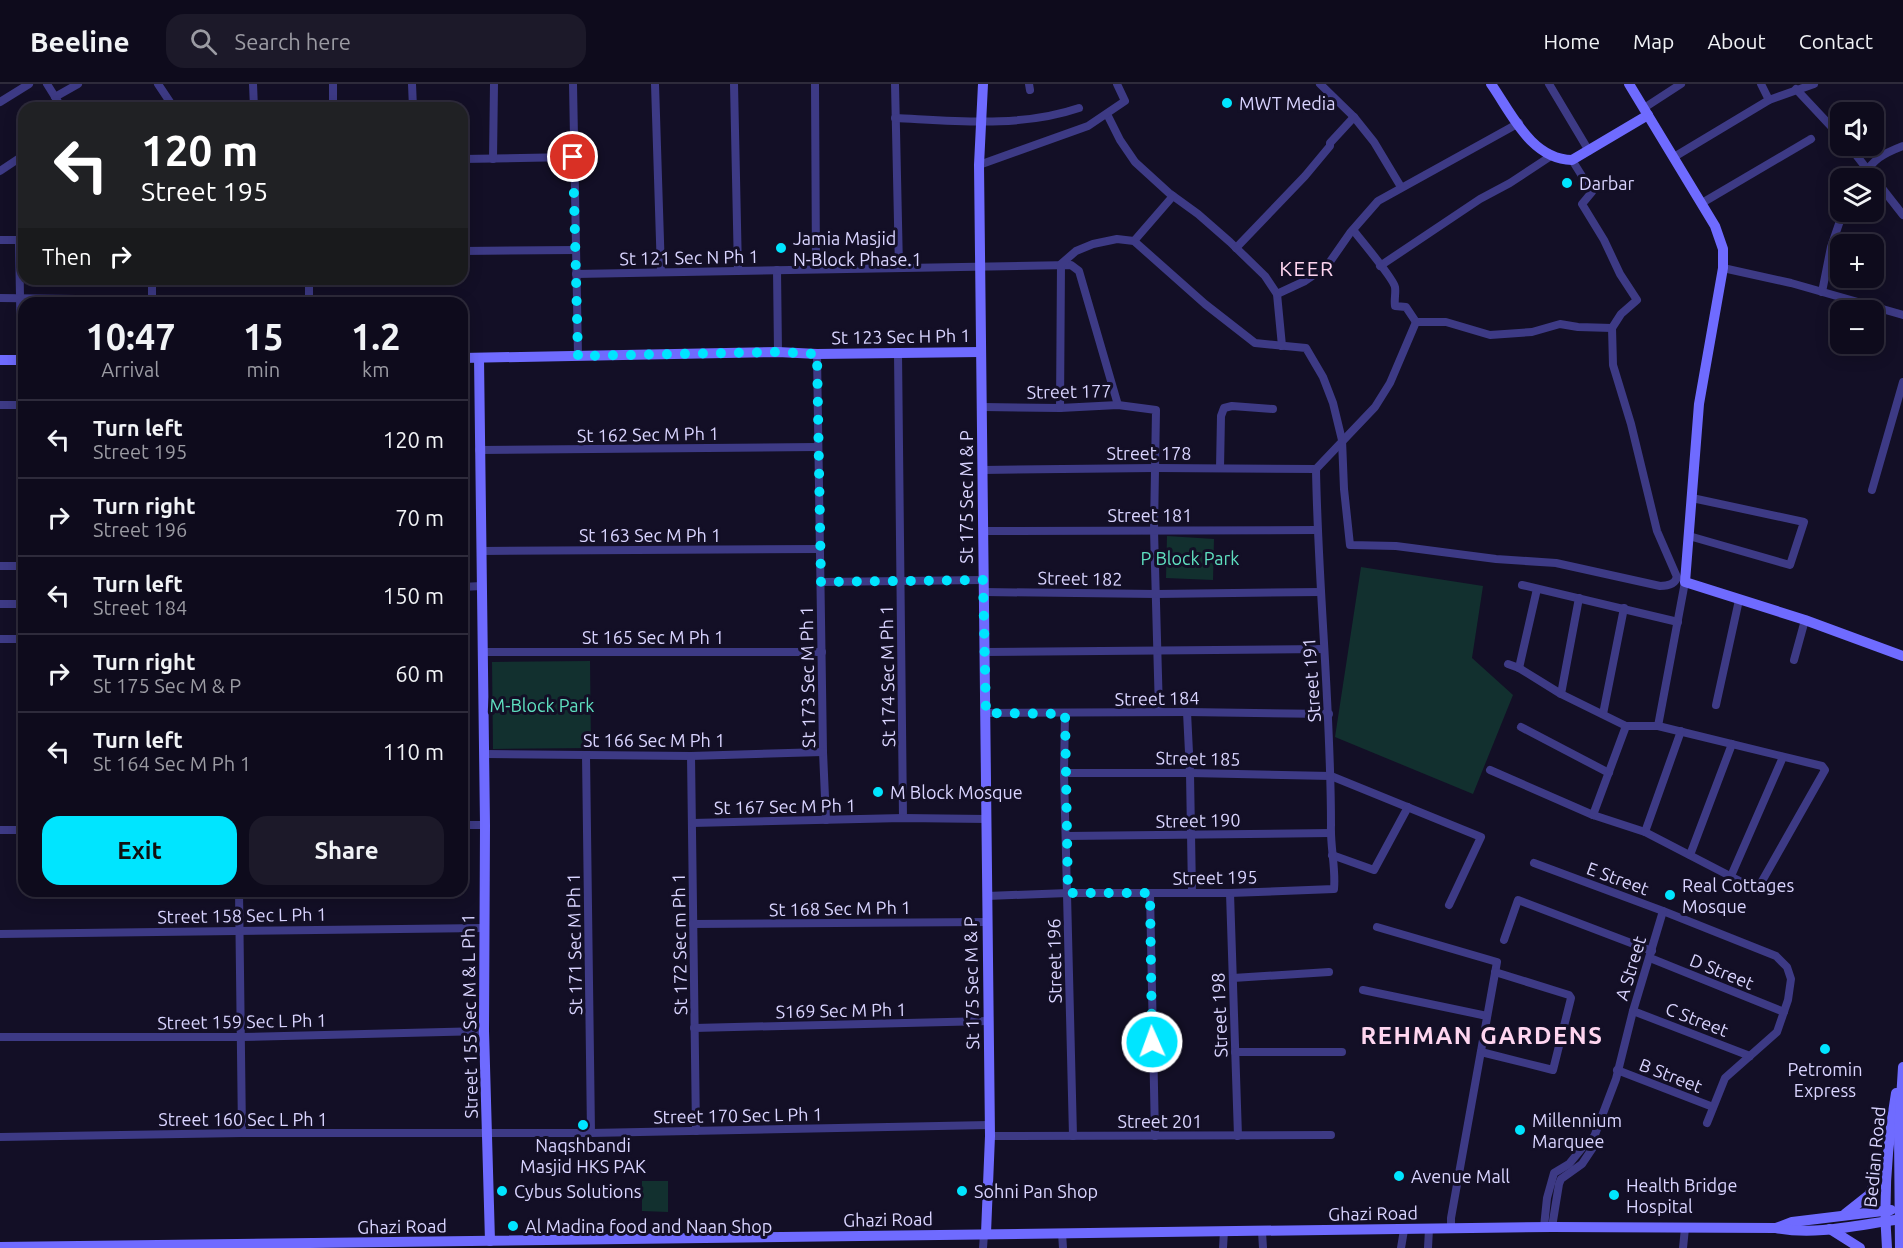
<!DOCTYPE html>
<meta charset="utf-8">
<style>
body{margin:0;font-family:Ubuntu,sans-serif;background:#1c1929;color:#f1f3f6;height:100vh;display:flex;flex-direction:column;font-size:22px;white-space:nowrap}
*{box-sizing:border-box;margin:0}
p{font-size:20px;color:#9b9ba3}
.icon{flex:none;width:33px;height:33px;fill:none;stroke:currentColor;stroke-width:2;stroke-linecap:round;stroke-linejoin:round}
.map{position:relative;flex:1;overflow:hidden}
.sheet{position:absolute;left:18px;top:213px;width:450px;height:600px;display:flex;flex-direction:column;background:#0e0b1c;border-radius:18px;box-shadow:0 3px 15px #0003,0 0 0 2px #2e2b3b}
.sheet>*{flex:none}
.guide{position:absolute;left:18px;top:18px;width:450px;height:183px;border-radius:18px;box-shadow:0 3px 15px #0003,0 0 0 2px #2e2b3b;background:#202124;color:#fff;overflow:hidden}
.fabs{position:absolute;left:1830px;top:18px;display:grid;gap:12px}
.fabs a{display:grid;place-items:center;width:54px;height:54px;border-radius:12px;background:#0e0b1c;box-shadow:0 3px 15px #0003,0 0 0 2px #2e2b3b;font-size:30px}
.pin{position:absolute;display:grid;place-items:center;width:51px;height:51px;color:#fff;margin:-26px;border:3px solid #fff;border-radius:50%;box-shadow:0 2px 6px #0007}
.me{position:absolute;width:66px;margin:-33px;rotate:358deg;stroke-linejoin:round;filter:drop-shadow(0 0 4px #0008)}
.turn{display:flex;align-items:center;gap:21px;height:126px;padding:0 24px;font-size:27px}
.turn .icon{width:78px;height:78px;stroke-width:2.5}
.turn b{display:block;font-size:42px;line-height:51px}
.then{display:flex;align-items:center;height:57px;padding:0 24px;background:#0003;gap:12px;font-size:22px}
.eta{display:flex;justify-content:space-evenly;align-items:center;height:102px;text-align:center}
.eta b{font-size:36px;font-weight:700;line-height:42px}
.action{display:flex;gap:12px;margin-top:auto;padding:12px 24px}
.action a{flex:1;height:69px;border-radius:18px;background:#00e5ff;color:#111;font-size:24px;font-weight:700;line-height:69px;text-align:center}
.action a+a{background:#1c1929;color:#f1f3f6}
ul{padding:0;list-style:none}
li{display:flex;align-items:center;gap:18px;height:78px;padding:0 24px;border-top:2px solid #2e2b3b}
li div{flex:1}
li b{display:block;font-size:22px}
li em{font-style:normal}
header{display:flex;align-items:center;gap:36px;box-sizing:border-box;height:84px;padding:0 30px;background:#0e0b1c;border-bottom:2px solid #2e2b3b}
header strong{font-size:28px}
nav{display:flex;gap:33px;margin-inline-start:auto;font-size:21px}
.search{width:420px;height:54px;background:#1c1929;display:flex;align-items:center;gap:15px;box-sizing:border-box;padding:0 21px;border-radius:18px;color:#9b9ba3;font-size:22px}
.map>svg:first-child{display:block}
.green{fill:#12302f}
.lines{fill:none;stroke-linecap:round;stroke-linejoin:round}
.street{stroke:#3d3a85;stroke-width:8}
.secondary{stroke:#6f6bff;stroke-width:10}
.route{stroke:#00e5ff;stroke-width:10;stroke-dasharray:0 18}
.poi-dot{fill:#00e5ff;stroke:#130f26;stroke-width:2}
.labels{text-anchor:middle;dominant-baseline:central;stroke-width:6;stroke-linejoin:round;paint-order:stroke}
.poi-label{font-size:18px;fill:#d9d4ff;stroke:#130f26;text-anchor:start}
.street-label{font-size:18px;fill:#d9d4ff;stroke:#130f26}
.park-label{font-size:18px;fill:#5fe0c0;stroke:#130f26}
.quarter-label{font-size:21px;letter-spacing:1.5px;fill:#ffd6f0;stroke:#130f26}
.district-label{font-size:24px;font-weight:bold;letter-spacing:1.5px;fill:#ffd6f0;stroke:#130f26}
</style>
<header>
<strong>Beeline</strong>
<div class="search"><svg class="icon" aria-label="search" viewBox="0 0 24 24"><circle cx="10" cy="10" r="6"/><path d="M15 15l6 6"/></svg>Search here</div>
<nav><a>Home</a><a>Map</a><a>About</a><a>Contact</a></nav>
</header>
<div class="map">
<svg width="1903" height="1164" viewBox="0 0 1903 1164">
<rect width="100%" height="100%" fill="#130f26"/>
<g class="green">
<path d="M 1167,452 L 1214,455 L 1213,496 L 1166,494 Z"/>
<path d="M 1361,483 L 1483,502 L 1472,574 L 1513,611 L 1473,710 L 1335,653 Z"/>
<path d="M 590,577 L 591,664 L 493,665 L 492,578 Z"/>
<path d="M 642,1097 L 668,1097 L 668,1128 L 642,1127 Z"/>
</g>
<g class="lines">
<g class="street">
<path d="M 47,0 L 62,24"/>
<path d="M 158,0 L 174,24"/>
<path d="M 253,0 L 254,24"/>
<path d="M 333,0 L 333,24"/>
<path d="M 412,0 L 413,24"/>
<path d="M 573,0 L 578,271"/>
<path d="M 655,0 L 661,188"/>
<path d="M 734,0 L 738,187"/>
<path d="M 815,0 L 816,184"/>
<path d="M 895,0 L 899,184"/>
<path d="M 1029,0 L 1030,6"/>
<path d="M 1320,0 L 1354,33 L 1374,58 L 1401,103"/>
<path d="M 1549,0 L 1589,67"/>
<path d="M 1761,0 L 1769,16"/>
<path d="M 1796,5 L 1840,52"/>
<path d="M 55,13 L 78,0"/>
<path d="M 0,18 L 29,0"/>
<path d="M 1644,24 L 1681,0"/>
<path d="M 1107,30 L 1120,56 L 1135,78 L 1169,109 L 1198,130 L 1230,158 L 1265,192 L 1277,210 L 1282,262"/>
<path d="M 895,34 C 956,37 1020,44 1079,24"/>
<path d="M 1849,62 L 1903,131"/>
<path d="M 1674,73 L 1769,16 L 1814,0"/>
<path d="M 462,75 L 573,73"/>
<path d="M 493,75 L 494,0"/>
<path d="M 979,81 L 1088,42 L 1125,17 L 1117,0"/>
<path d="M 0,87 L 24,71"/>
<path d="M 1861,94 C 1874,75 1882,70 1903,62"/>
<path d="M 1702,119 L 1811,55"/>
<path d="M 1353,146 C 1361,156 1393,194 1395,203 C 1396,209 1394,215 1395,222 L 1406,223 L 1416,238"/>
<path d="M 0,156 L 22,156"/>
<path d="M 19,156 L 21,269 L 24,298"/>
<path d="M 1134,157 L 1173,112"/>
<path d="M 1236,164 L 1305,92 L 1330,62 L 1330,59 L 1354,33"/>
<path d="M 462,167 L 576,166"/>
<path d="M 1380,182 L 1480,115 L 1510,99 L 1551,72"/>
<path d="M 1723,184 L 1791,199 L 1903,231"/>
<path d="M 777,186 L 778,268"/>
<path d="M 576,190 L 1071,181 L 1079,187 L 1118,321"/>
<path d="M 152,195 L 152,219"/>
<path d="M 309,195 L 309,219"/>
<path d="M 1822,208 L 1831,163 L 1843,128"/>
<path d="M 1277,210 L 1305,197 L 1327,182 L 1350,149 L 1378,117 L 1519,39"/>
<path d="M 0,214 L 152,216"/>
<path d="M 1416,238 L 1446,238 L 1490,251 L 1532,248 L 1560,240 L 1578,243 L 1612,244"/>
<path d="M 898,269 L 903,734"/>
<path d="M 817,270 L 823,668 L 826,736"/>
<path d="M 0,321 L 24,321"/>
<path d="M 983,323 L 1060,324 L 1118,321 L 1156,326 L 1154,446 L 1159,628"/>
<path d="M 1060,324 L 1061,180 L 1076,167 L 1093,160 L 1117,155 L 1134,157 L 1205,220 L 1255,259 L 1306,264 L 1323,293 L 1333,319 L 1342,356 L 1344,405 L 1350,461 L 1396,462 L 1496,475 L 1556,479 L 1660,502 C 1667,502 1675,501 1677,493 L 1657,447 L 1631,340 L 1613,281 L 1612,244 L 1621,230 L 1637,216 L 1620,190 L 1604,156 L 1582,120 L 1592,108 L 1572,76"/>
<path d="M 479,366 L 818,363"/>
<path d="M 1220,384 L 1221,332 L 1224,324 L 1232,322 L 1273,325"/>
<path d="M 1316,385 L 1375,323 L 1390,299 L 1416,238"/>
<path d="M 982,386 L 1155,384 L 1316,385"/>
<path d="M 1872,406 L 1903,298"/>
<path d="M 984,447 L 1317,446"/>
<path d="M 1689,452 L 1790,481 L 1804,438 L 1692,414"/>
<path d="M 481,467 L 820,465"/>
<path d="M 0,482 L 24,482"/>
<path d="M 821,498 L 983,496"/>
<path d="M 1522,501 L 1678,538"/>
<path d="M 462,503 L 481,502"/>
<path d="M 984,508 L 1156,510 L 1321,508"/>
<path d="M 0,520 L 24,520"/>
<path d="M 0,555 L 24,555"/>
<path d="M 483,568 L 822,568"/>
<path d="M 985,568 L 1324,565"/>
<path d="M 1794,576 L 1805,536"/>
<path d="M 1519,584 L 1537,505"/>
<path d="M 1561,610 L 1579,514"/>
<path d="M 1716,621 L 1739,516"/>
<path d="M 1187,628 L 1190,689 L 1192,809"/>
<path d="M 986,629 L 1187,628 L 1329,630"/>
<path d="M 1065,630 L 1064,689 L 1073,1052"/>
<path d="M 1603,630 L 1624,524"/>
<path d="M 1658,642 L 1685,498"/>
<path d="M 1521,643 L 1609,689"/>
<path d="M 485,670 L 691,672 L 823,668"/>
<path d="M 586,671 L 591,1049"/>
<path d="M 691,672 L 696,1047"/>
<path d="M 1490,686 L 1593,731 L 1645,748 L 1757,806 L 1825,686 L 1822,682 L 1658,642 L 1626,642 L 1561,610 L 1519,584 L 1508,580"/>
<path d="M 1064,689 L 1190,689 L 1331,692 L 1481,753 L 1449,821"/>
<path d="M 1593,731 L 1626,642"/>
<path d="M 692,739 L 903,734 L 987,735"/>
<path d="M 462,741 L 485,741"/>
<path d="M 0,746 L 24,746"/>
<path d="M 1645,748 L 1681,647"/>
<path d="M 1066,752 L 1331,749"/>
<path d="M 1332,771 L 1374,786 L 1408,723"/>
<path d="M 1690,771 L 1732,660"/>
<path d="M 1534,779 L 1663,827 L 1776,872 L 1787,883 L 1791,895 L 1788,916 L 1777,948 L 1725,994 L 1707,1039"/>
<path d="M 1731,792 L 1783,673"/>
<path d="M 239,807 L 242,1049"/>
<path d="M 1150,809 L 1155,1052"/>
<path d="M 1230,809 L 1238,1052"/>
<path d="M 987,812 L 1068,809 L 1230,809 L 1334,805 C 1336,784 1330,762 1331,741 C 1331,622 1318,504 1316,385"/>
<path d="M 693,840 L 987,838"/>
<path d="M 1377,843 L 1497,878 L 1451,1134 L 1451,1144"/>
<path d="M 0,850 L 484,844"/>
<path d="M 1504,856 L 1518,816 L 1652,867"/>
<path d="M 1650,874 L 1784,928"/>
<path d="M 1233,894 L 1329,888"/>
<path d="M 1363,906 L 1487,932"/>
<path d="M 1633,927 L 1750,972"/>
<path d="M 694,944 L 988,937"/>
<path d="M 0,953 L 242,953 L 484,947"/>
<path d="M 1235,968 L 1342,968"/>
<path d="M 1481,968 L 1553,986 L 1571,914 L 1569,911 L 1495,888"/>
<path d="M 1617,986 L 1713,1023"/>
<path d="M 990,1052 L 1331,1051"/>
<path d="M 0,1053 L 242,1049 L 591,1049 L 989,1041"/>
<path d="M 1544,1143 L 1547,1114 L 1554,1089 L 1569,1080 L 1587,1058 L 1594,1053"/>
<path d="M 1552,1143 L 1559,1100 L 1561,1095 L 1582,1080 L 1594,1062 L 1594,1053 L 1616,995 L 1633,927 L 1663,827"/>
<path d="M 1262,1148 L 1263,1164"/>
<path d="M 1062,1149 L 1063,1164"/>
<path d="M 983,1164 L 984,1150"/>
<path d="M 1223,1164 L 1224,1147"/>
<path d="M 1401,1164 L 1404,1146"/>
<path d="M 1428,1164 L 1429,1145"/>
<path d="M 1683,1164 L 1685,1144"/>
</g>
<g class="secondary">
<path d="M 983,0 L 979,81 L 990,1052 L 986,1149"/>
<path d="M 1491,0 C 1512,30 1531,75 1572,76 L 1648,31"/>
<path d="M 1629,0 L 1715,142 L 1723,165 L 1723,184 L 1699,320 L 1685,498 L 1805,536 L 1903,572"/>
<path d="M 462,274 L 778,268 L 817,270 L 980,268"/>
<path d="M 479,274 L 485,741 L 484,947 L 490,1157"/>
<path d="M 0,276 L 24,276"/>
<path d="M 1845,1130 L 1869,1111 L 1884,1080"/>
<path d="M 1776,1144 L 1792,1138 L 1891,1126"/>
<path d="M 1830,1145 L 1860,1164"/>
<path d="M 0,1163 L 1552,1143 L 1776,1144 C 1818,1152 1861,1140 1903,1135"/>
<path d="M 1887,1164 C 1883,1112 1887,1061 1896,1009"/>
<path d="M 1900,1164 L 1899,1048 L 1903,983"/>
</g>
</g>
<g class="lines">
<path class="route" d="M 573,73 L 578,272 L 778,268 L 817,270 L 821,498 L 983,496 L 986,629 L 1065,630 L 1068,809 L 1150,809 L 1152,958"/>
</g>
<g class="poi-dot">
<circle cx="1227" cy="19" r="6"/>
<circle cx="1567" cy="99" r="6"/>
<circle cx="781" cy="164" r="6"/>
<circle cx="878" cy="708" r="6"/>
<circle cx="1670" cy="811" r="6"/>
<circle cx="1825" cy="965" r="6"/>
<circle cx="583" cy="1041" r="6"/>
<circle cx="1520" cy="1046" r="6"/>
<circle cx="1399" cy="1092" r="6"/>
<circle cx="502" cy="1107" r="6"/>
<circle cx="962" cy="1107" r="6"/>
<circle cx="1614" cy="1111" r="6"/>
<circle cx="513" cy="1142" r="6"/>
</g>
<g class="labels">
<g class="poi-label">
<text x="1239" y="19">MWT Media</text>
<text x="1579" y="99">Darbar</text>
<text x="793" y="154">Jamia Masjid<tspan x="793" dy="21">N-Block Phase.1</tspan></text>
<text x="890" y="708">M Block Mosque</text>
<text x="1682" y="801">Real Cottages<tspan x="1682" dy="21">Mosque</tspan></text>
<text x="1825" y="985" text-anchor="middle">Petromin<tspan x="1825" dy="21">Express</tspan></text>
<text x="1532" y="1036">Millennium<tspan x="1532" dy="21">Marquee</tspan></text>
<text x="583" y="1061" text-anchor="middle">Naqshbandi<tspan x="583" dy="21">Masjid HKS PAK</tspan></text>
<text x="1411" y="1092">Avenue Mall</text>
<text x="1626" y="1101">Health Bridge<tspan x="1626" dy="21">Hospital</tspan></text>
<text x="514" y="1107">Cybus Solutions</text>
<text x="974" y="1107">Sohni Pan Shop</text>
<text x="525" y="1142">Al Madina food and Naan Shop</text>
</g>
<g class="street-label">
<text transform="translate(689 173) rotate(-1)">St 121 Sec N Ph 1</text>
<text transform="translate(901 252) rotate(-1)">St 123 Sec H Ph 1</text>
<text transform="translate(1069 307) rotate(-1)">Street 177</text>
<text transform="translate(648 350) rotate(-1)">St 162 Sec M Ph 1</text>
<text x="1149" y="369">Street 178</text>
<text transform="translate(966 413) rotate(-90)">St 175 Sec M &amp; P</text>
<text x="1150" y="431">Street 181</text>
<text x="650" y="451">St 163 Sec M Ph 1</text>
<text transform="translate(1080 494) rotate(1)">Street 182</text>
<text x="653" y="553">St 165 Sec M Ph 1</text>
<text transform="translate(887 592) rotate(-91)">St 174 Sec M Ph 1</text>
<text transform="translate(807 593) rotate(-91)">St 173 Sec M Ph 1</text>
<text transform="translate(1311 596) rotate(-94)">Street 191</text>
<text transform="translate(1157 614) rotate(-1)">Street 184</text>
<text x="654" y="656">St 166 Sec M Ph 1</text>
<text transform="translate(1198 674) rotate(1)">Street 185</text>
<text transform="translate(785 722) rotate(-1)">St 167 Sec M Ph 1</text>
<text transform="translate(1198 736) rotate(-1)">Street 190</text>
<text transform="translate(1215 793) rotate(-1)">Street 195</text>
<text transform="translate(1618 794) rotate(20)">E Street</text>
<text transform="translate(840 824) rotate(-1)">St 168 Sec M Ph 1</text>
<text transform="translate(242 831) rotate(-1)">Street 158 Sec L Ph 1</text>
<text transform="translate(574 860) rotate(-91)">St 171 Sec M Ph 1</text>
<text transform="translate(679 860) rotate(-91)">St 172 Sec m Ph 1</text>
<text transform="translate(1054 877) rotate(-91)">Street 196</text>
<text transform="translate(1630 884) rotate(-73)">A Street</text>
<text transform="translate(1722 887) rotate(22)">D Street</text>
<text transform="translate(971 899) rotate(-91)">St 175 Sec M &amp; P</text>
<text transform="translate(841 926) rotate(-1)">S169 Sec M Ph 1</text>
<text transform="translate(1219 931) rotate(-92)">Street 198</text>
<text transform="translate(469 932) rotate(-91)">Street 155 Sec M &amp; L Ph 1</text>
<text transform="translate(1697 935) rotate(21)">C Street</text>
<text transform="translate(242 937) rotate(-1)">Street 159 Sec L Ph 1</text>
<text transform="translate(1671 991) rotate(21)">B Street</text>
<text transform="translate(738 1031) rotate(-1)">Street 170 Sec L Ph 1</text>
<text x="243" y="1035">Street 160 Sec L Ph 1</text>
<text x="1160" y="1037">Street 201</text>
<text transform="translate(1874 1073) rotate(-85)">Bedian Road</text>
<text transform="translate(1373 1129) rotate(-1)">Ghazi Road</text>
<text transform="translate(888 1135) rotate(-1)">Ghazi Road</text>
<text transform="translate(402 1142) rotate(-1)">Ghazi Road</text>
</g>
<g class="park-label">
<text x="1190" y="474">P Block Park</text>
<text x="542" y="621">M-Block Park</text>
</g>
<g class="quarter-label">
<text x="1307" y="184">KEER</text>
</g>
<g class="district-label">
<text x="1482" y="951">REHMAN GARDENS</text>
</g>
</g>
</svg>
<div class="fabs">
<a><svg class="icon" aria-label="sound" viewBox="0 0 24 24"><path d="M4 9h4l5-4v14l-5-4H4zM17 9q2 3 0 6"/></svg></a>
<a><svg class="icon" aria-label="layers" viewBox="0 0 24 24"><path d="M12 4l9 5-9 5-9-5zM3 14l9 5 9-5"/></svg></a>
<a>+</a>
<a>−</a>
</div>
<div class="pin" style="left:573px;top:73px;background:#d93025"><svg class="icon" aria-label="arrive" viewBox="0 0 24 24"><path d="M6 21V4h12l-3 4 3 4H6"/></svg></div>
<svg class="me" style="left:1152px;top:958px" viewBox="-20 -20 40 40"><circle r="17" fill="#00e5ff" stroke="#fff" stroke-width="3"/><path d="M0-11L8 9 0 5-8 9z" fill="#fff"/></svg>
<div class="guide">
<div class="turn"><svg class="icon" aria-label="left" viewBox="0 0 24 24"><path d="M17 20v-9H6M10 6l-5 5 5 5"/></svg><div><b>120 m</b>Street 195</div></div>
<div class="then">Then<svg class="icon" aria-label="right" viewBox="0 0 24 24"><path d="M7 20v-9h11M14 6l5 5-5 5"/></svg></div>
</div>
<section class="sheet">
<div class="eta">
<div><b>10:47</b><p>Arrival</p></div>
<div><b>15</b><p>min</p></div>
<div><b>1.2</b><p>km</p></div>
</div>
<ul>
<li><svg class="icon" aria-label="left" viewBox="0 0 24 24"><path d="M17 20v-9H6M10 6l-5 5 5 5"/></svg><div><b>Turn left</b><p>Street 195</p></div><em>120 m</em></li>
<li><svg class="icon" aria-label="right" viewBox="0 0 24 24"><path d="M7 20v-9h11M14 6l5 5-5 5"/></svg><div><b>Turn right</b><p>Street 196</p></div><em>70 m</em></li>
<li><svg class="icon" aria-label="left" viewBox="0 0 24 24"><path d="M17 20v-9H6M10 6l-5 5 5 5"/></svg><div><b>Turn left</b><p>Street 184</p></div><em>150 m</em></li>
<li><svg class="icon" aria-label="right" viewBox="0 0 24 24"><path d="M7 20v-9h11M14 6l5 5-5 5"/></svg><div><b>Turn right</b><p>St 175 Sec M &amp; P</p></div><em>60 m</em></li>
<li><svg class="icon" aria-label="left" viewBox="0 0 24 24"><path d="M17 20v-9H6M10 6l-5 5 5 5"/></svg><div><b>Turn left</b><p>St 164 Sec M Ph 1</p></div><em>110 m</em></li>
</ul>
<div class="action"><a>Exit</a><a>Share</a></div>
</section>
</div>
